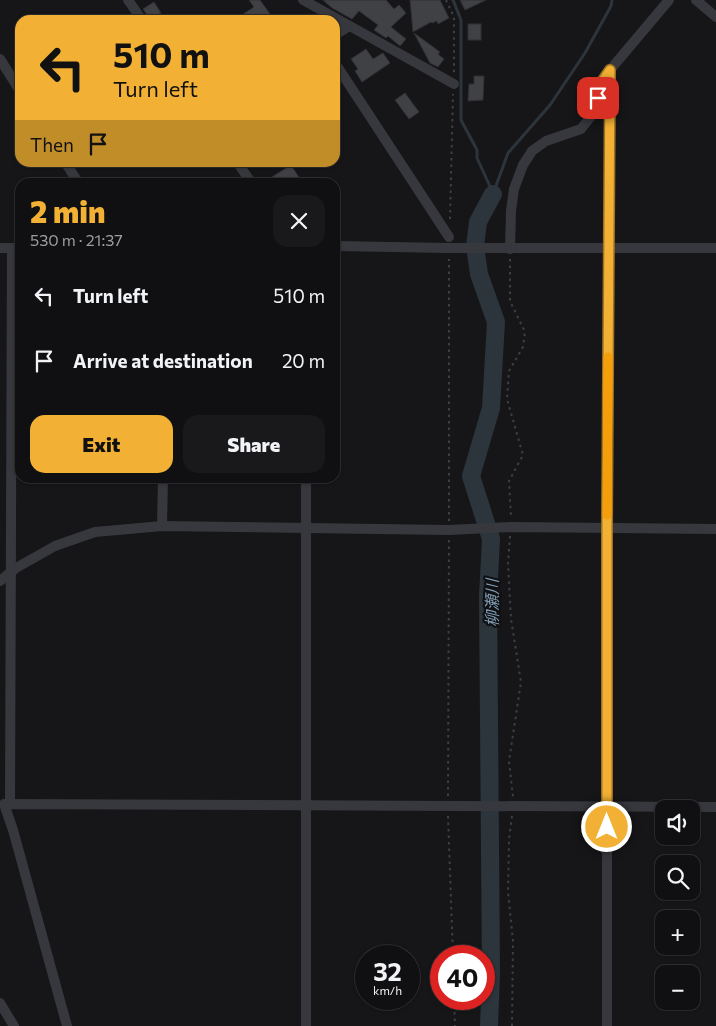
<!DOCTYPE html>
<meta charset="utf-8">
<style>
body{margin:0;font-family:Commissioner,"Noto Sans JP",sans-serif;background:#19191b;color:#f1f3f6;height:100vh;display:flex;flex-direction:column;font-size:19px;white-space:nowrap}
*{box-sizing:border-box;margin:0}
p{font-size:16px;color:#9c9d9f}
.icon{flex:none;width:28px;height:28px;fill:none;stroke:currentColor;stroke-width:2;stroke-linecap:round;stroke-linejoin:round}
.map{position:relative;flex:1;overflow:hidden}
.details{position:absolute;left:15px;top:178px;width:325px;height:305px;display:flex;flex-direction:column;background:#101012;border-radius:15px;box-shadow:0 1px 4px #0004,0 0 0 1px #303032}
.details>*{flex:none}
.top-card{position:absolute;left:15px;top:15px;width:325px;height:152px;border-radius:15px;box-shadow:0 1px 4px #0004,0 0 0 1px #303032;background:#f2b134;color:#111;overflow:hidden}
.fabs{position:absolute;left:655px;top:800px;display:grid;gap:10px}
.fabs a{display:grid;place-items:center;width:45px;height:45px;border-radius:10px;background:#101012;box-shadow:0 1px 4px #0004,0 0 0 1px #303032;font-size:25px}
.speed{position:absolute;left:355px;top:945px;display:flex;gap:10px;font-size:25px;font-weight:700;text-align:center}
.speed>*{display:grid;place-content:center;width:65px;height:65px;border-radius:50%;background:#101012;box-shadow:0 1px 4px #0004,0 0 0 1px #303032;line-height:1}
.speed small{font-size:12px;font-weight:400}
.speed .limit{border:8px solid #d22;background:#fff;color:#111}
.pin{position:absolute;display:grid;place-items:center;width:42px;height:42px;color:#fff;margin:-21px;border-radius:10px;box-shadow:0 2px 8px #0006}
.me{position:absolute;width:55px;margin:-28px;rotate:0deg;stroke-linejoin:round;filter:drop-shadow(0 0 4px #0008)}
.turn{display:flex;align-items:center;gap:18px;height:105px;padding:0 15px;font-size:22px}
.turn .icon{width:65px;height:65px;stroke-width:2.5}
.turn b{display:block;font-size:35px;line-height:42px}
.then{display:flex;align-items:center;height:48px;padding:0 15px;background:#0003;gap:10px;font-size:19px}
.round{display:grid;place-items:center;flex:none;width:52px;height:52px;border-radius:15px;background:#19191b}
.head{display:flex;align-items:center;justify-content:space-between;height:85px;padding:0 15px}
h1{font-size:30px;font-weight:800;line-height:38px;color:#f2b134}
.cta{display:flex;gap:10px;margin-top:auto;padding:10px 15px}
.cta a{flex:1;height:58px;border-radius:15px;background:#f2b134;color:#111;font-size:20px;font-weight:800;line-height:58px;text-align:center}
.cta a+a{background:#19191b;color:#f1f3f6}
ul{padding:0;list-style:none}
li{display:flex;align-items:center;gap:15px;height:65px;padding:0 15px}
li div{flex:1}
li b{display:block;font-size:19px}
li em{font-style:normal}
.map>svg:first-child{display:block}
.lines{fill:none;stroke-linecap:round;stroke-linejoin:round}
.stream{stroke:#2c353c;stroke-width:3}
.river{stroke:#2c353c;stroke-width:18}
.building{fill:#404145;stroke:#303034}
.path{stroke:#3d3f44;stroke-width:2;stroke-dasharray:2.5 4;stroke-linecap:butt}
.minor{stroke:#37383d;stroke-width:10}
.route-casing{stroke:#9d7322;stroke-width:12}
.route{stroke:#f2b134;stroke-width:9}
.slow{stroke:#f59e0b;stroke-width:9}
.labels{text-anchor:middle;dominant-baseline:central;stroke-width:4.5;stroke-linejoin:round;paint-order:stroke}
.water-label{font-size:16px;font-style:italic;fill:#7f9bb3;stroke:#111113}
</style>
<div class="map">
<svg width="716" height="1026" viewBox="0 0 716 1026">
<rect width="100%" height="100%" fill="#161618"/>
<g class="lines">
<g class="stream">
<path d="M 453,0 L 461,20 L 461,120 L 477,150 L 477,158 L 493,193"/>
<path d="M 493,194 L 508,153 L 550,105 L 585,53 L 611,6 L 612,0"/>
</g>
<path class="river" d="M 489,1026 L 491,974 L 488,596 L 491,539 L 471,476 L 491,408 L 496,322 L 479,274 L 475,246 L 478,222 L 493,194"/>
</g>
<g class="building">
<path d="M 249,0 L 260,0 L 270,14 L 261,20 L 234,20 L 254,7 Z"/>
<path d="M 323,0 L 386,0 L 394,9 L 399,5 L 406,13 L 391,27 L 406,39 L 400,46 L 388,36 L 386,38 L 374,30 L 378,25 L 359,11 L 352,19 L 332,8 Z"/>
<path d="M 410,0 L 440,0 L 449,18 L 438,24 L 437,21 L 432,23 L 431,22 L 413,32 Z"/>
<path d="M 460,0 L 486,0 L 465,10 Z"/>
<path d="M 154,2 L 161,13 L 150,19 L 143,9 Z"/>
<rect x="468" y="24" width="13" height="16"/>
<path d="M 414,33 L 440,52 L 438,54 L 444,59 L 438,67 L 430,63 Z"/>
<path d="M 366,49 L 373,59 L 383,53 L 390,63 L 362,82 L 355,71 L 358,69 L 351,59 Z"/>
<path d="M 474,76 L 484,76 L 483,100 L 468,101 L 469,84 L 474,84 Z"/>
<path d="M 405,93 L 419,112 L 409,119 L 395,100 Z"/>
<path d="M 291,165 L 300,179 L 295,182 L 264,182 Z"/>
</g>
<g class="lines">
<g class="path">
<path d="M 446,0 L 454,17 L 454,74"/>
<path d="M 450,219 L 453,94"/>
<path d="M 510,259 L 510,301 L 525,332 L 523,347 L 509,371 L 507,399 L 523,455 L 509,481 L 511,517"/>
<path d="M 449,521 L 449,259"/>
<path d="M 510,536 L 508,564 L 511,619 L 521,682 L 509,761 L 513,797"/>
<path d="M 448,796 L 449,539"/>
<path d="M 448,816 L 453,956"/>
<path d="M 454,999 L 455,1026"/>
<path d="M 512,1026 L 513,941 L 508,892 L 509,839 L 512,816"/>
</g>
<g class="minor">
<path d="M 128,0 L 142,20"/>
<path d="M 303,0 L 454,84"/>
<path d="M 696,0 L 716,17"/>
<path d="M 335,35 L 349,26"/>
<path d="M 0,59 L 20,91"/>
<path d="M 335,63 L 449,237"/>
<path d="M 65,162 L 78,182"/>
<path d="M 237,162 L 251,182"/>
<path d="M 335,246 L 449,248 L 716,248"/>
<path d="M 0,248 L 20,248"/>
<path d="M 510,249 L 511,211 L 514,189 L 523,165 L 532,151 L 546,141 L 581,129 L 596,110 L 599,86 L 610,70 L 669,0"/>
<path d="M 162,526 L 163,478"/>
<path d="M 0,581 L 16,568 L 55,546 L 95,532 L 162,526 L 449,530 L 511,527 L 716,529"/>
<path d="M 10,804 L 12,248"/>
<path d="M 0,1003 L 14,1026"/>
<path d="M 67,1026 L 13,830 L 4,804 L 716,807"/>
<path d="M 306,1026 L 306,478"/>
<path d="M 607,1026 L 607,529 L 610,70"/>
</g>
</g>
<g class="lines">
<g class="route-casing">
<path id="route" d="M 598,98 L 599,86 L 610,70 L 607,529 L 607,827"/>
</g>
<use href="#route" class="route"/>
<path class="slow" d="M 607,515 L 608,357"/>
</g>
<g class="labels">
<g class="water-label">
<text transform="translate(491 603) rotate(-90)">柳瀬川</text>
</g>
</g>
</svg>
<div class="fabs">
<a><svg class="icon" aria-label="sound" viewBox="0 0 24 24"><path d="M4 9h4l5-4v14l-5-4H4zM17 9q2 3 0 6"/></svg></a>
<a><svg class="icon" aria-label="search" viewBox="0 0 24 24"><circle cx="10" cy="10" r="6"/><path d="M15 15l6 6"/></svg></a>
<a>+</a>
<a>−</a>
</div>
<div class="speed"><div>32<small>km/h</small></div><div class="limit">40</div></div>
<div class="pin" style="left:598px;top:98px;background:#d93025"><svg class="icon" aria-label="arrive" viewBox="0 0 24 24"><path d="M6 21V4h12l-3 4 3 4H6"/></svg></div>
<svg class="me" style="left:607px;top:827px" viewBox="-20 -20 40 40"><circle r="17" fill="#f2b134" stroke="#fff" stroke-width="3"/><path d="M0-11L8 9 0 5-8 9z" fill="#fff"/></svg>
<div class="top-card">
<div class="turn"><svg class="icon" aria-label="left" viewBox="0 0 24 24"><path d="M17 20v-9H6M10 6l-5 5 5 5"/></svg><div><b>510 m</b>Turn left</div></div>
<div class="then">Then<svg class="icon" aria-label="arrive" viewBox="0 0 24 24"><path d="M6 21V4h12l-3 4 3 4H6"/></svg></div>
</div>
<section class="details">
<div class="head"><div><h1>2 min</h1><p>530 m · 21:37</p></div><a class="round"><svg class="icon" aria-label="close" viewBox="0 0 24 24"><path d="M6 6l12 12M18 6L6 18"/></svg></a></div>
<ul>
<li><svg class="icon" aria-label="left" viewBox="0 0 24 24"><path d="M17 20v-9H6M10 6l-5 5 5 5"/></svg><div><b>Turn left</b></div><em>510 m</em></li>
<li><svg class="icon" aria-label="arrive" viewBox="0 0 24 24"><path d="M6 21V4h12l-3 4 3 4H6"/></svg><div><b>Arrive at destination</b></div><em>20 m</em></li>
</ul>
<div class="cta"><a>Exit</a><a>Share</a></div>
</section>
</div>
